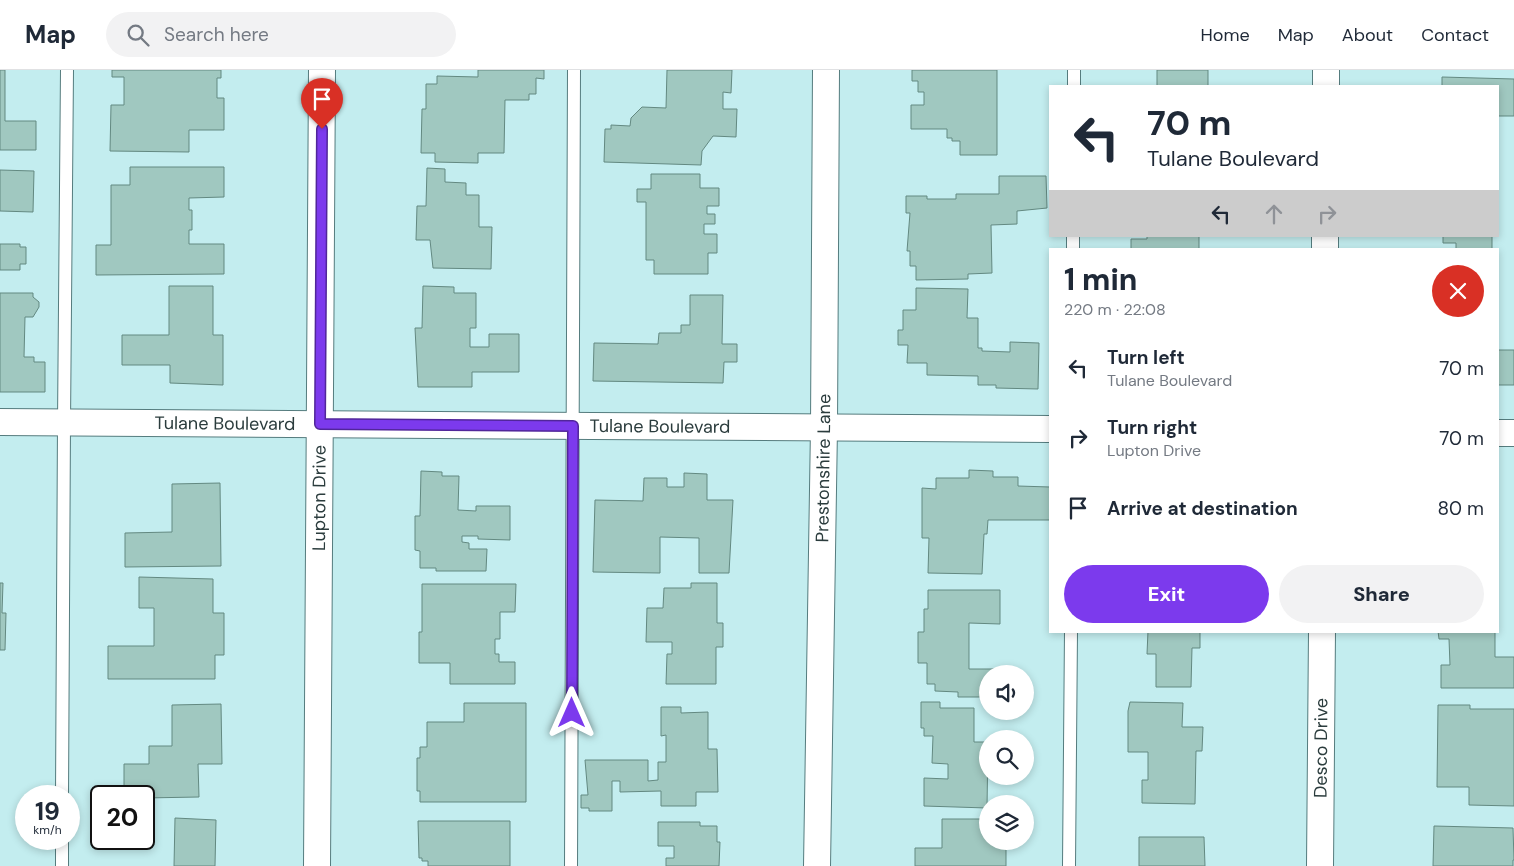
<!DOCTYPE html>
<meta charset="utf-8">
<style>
body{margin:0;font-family:"DM Sans",sans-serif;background:#f2f2f3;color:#1f2937;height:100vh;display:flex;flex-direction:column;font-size:19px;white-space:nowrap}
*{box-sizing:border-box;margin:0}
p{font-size:16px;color:#747a83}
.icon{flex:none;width:28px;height:28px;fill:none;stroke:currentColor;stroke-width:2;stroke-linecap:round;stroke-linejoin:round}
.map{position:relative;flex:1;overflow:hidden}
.side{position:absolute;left:1049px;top:178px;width:450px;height:385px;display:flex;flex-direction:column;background:#fff;border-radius:0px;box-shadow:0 2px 8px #0003}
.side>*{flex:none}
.hud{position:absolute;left:1049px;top:15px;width:450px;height:152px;border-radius:0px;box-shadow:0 2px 8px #0003;background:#fff;color:#1f2937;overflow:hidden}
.fabs{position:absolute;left:979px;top:595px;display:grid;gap:10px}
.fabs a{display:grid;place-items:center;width:55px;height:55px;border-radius:50%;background:#fff;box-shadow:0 2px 8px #0003;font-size:25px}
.speed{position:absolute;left:15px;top:715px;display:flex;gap:10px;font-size:25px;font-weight:700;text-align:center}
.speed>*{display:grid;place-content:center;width:65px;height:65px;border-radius:50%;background:#fff;box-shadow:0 2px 8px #0003;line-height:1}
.speed small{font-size:12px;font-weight:400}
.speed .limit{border:2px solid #111;border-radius:8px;background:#fff;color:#111}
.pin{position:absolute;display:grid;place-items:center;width:42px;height:42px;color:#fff;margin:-51px -21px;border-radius:50% 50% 50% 0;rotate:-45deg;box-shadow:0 0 5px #0007}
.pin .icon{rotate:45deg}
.me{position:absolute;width:55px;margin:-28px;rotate:0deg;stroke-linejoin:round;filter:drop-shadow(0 0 4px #0008)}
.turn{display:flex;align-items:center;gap:18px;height:105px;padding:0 15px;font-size:22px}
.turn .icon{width:65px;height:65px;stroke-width:2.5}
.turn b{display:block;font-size:35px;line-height:42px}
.lanes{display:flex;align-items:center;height:48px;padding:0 15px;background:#0003;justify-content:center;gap:25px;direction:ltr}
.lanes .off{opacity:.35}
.round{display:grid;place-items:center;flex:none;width:52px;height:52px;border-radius:26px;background:#f2f2f3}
.overview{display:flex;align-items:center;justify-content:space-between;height:85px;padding:0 15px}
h1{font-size:30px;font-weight:800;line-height:38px}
.action{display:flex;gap:10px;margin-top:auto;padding:10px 15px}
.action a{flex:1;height:58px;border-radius:30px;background:#7c3aed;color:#fff;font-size:20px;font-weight:800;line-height:58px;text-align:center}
.action a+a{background:#f2f2f3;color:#1f2937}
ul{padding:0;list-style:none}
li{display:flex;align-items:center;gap:15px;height:70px;padding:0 15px}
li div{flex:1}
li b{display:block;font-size:19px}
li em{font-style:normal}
header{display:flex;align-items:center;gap:30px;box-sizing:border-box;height:70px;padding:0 25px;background:#fff;border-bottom:1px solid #e0e1e3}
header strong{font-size:24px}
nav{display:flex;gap:28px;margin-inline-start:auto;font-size:18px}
.search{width:350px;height:45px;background:#f2f2f3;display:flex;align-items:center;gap:12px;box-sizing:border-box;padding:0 18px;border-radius:28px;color:#747a83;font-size:19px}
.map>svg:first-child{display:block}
.building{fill:#a0c8c0;stroke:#638981}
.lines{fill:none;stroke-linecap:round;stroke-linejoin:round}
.service-casing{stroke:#557c7e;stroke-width:14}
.minor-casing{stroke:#557c7e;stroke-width:28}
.service{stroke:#fff;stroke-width:12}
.minor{stroke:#fff;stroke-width:26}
.route-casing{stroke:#51269a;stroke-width:12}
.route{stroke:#7c3aed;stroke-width:9}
.labels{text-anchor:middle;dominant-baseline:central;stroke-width:4;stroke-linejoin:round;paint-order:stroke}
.street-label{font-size:18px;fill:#2b3c3d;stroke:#c3edef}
</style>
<header>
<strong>Map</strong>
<div class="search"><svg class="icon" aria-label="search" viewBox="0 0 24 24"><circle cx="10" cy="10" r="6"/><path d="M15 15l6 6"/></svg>Search here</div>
<nav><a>Home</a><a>Map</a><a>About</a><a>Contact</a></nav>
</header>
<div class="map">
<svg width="1514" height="796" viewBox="0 0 1514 796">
<rect width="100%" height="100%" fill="#c3edef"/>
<g class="building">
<path d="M 0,0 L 5,0 L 5,51 L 36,51 L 36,80 L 0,80 Z"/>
<path d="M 112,0 L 221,0 L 221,8 L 217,8 L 217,28 L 224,28 L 224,60 L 189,60 L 189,82 L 110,81 L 111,35 L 124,35 L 124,7 L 112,7 Z"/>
<path d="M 478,0 L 544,0 L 544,9 L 536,8 L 536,24 L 529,24 L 529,30 L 505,30 L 504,83 L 478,83 L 478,93 L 435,92 L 435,83 L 421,83 L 422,39 L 426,39 L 426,14 L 437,14 L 437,6 L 478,7 Z"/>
<path d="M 667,0 L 732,0 L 731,23 L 723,22 L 723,39 L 737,39 L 736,67 L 713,66 L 702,81 L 701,95 L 604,92 L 605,59 L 611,59 L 611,55 L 630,56 L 631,48 L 642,37 L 666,38 Z"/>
<path d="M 912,0 L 997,0 L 997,85 L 960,85 L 960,71 L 952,71 L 952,68 L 947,68 L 947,59 L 911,59 L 911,35 L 924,35 L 924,22 L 918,22 L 918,11 L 912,11 Z"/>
<rect x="1157" y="0" width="51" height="16"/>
<path d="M 1442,7 L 1514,9 L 1514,46 L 1498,46 L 1498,16 L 1442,16 Z"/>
<path d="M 130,97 L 224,97 L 224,127 L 189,128 L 189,140 L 192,140 L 192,160 L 189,160 L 189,174 L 224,174 L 224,204 L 96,205 L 96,175 L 111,175 L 111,115 L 130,115 Z"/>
<path d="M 427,98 L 445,99 L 445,112 L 466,113 L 466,125 L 479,125 L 479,157 L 492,157 L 491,199 L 433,198 L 430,170 L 416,170 L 417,136 L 426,136 Z"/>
<path d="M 0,100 L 34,101 L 33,142 L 0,141 Z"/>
<path d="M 651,104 L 700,104 L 700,118 L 719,118 L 719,136 L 707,136 L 707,144 L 715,144 L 715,154 L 704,154 L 704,164 L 717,164 L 717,183 L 708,183 L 708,204 L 654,204 L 654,190 L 646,190 L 646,132 L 637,132 L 637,119 L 651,119 Z"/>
<path d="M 999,106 L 1046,106 L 1047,138 L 1017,141 L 1017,154 L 991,155 L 992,203 L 968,204 L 968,209 L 916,210 L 916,196 L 910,196 L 910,181 L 907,181 L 910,143 L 906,143 L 906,126 L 927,126 L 927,129 L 956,129 L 956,124 L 999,124 Z"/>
<path d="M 1147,166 L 1199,166 L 1199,179 L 1131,179 L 1131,169 L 1147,169 Z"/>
<path d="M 1443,166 L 1492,166 L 1492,179 L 1456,179 L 1456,173 L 1443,173 Z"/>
<path d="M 0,174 L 20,174 L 20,177 L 26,177 L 26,194 L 20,194 L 20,200 L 0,200 Z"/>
<path d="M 169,216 L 213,216 L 213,265 L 223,265 L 223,315 L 170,313 L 170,295 L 122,295 L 122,265 L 169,265 Z"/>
<path d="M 423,216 L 454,217 L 454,223 L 476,223 L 476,258 L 470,258 L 470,277 L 489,277 L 489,264 L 519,264 L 519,302 L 472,302 L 472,317 L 418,317 L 415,258 L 422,258 Z"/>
<path d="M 916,218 L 968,219 L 967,248 L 978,248 L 978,278 L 982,278 L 982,281 L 1010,282 L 1010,272 L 1039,273 L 1038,319 L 996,318 L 996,315 L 978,315 L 978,306 L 927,305 L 927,293 L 907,293 L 908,275 L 898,275 L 898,260 L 903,260 L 903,240 L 916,240 Z"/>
<path d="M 0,223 L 33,223 L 33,227 L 39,232 L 39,237 L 33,247 L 25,247 L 24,287 L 34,287 L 34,292 L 45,292 L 45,322 L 0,322 Z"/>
<path d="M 690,225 L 723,225 L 722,274 L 737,274 L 737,292 L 724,292 L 723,313 L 593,311 L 594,273 L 658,274 L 659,263 L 681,263 L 681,255 L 690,255 Z"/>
<rect x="1498" y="280" width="16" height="35"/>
<path d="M 969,400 L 993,401 L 993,407 L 1018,407 L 1018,416 L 1050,417 L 1050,450 L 988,450 L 987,464 L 984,464 L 982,504 L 928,503 L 929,468 L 922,468 L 922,418 L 936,419 L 936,408 L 969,408 Z"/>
<path d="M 421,401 L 442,402 L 442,406 L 459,406 L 458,440 L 476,441 L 476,436 L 510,436 L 510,470 L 478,469 L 478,466 L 462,466 L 462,472 L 469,473 L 469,479 L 487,479 L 486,501 L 436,501 L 436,498 L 420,498 L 420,481 L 415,480 L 415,446 L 420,446 Z"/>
<path d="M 684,403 L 707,404 L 707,430 L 733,430 L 729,503 L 699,503 L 699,468 L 660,467 L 660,503 L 593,502 L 595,430 L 643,431 L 644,408 L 667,408 L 667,417 L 684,417 Z"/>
<path d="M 220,413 L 221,496 L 125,497 L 125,463 L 172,462 L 172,414 Z"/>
<path d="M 139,507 L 213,509 L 213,543 L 224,543 L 224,585 L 215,585 L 215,609 L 108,609 L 108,576 L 154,576 L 154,538 L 139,538 Z"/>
<path d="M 0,513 L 3,513 L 2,543 L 6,543 L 5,580 L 0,580 Z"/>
<path d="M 691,513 L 717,513 L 717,553 L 723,553 L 723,577 L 716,577 L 716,614 L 666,614 L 667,584 L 672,584 L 672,572 L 646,572 L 647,538 L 663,538 L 664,518 L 691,518 Z"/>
<path d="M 422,514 L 516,514 L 515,542 L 500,542 L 500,569 L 495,569 L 495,584 L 499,584 L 499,592 L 515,592 L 515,614 L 450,614 L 450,593 L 419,593 L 419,562 L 422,562 Z"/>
<path d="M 928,520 L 1000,520 L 1000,554 L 969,553 L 969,599 L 1005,599 L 1005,604 L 988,604 L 988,627 L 958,627 L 958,622 L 935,621 L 935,614 L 927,614 L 927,593 L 918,593 L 918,562 L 924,562 L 924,539 L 928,539 Z"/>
<path d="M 1148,561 L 1200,561 L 1200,578 L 1192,578 L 1191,617 L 1156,617 L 1156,584 L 1147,584 Z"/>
<path d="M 1438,561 L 1495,561 L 1495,587 L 1514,587 L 1514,618 L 1441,618 L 1441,595 L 1450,595 L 1449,569 L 1439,569 Z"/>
<path d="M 921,632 L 940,632 L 940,638 L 974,638 L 974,672 L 988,672 L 987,738 L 924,736 L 924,708 L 948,709 L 948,694 L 932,693 L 933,666 L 924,666 L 924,658 L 921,658 Z"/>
<path d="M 1130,632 L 1183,633 L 1182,657 L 1203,657 L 1202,681 L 1196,681 L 1195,734 L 1142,733 L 1142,710 L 1148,710 L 1148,682 L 1128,682 L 1128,641 Z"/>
<path d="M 464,633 L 526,633 L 526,732 L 420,732 L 420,721 L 417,721 L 417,688 L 420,688 L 420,677 L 427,677 L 427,652 L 464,652 Z"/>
<path d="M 221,634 L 222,694 L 198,694 L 199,727 L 144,728 L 144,726 L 124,726 L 124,694 L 149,694 L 149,676 L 172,676 L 172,635 Z"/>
<path d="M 1438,635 L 1470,635 L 1470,639 L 1514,639 L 1514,736 L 1469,735 L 1469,717 L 1437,717 Z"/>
<path d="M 661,637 L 681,637 L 681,643 L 708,642 L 708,679 L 717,679 L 718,722 L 696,722 L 696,736 L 661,736 L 661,721 L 620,722 L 620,711 L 612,711 L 612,741 L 589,741 L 589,738 L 581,738 L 581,725 L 588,725 L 585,690 L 648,690 L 648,711 L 658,710 L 658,692 L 666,692 L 666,665 L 661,666 Z"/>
<path d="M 175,748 L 216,750 L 215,796 L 174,796 Z"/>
<path d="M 942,749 L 988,749 L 988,771 L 1006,771 L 1006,796 L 915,796 L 915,778 L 942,778 Z"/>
<path d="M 418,751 L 510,751 L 510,796 L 428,796 L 428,791 L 422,791 L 422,788 L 419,788 Z"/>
<path d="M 658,752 L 700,752 L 700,756 L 717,756 L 717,772 L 720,772 L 719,796 L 666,796 L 666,788 L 674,788 L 674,776 L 658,776 Z"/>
<path d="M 1434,756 L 1513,758 L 1514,790 L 1513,790 L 1513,796 L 1433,796 Z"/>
<path d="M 1139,767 L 1204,767 L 1205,796 L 1139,796 Z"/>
</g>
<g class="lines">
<g class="service-casing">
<g id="service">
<path d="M 1074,16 L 1074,0"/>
<path d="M 1073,179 L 1073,166"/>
<path d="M 62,726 L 64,353 L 67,0"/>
<path d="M 62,796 L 62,769"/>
<path d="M 571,796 L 574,0"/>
<path d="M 1069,796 L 1071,561"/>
</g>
</g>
<g class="minor-casing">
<g id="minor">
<path d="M 1326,16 L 1326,0"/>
<path d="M 1325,179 L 1325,166"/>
<path id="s1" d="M 0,352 L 1050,359"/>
<path d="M 1498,363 L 1514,363"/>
<path id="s2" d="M 317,796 L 322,0"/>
<path id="s3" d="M 817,796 L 824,357 L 826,0"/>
<path id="s4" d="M 1320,796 L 1322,561"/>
</g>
</g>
<use href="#service" class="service"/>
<use href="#minor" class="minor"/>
</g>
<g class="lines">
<g class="route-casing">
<path id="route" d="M 322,59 L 320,354 L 573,356 L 572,643"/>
</g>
<use href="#route" class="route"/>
</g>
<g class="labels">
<g class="street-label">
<text stroke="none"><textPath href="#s1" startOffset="225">Tulane Boulevard</textPath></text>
<text stroke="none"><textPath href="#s1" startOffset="660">Tulane Boulevard</textPath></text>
<text stroke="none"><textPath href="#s3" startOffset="398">Prestonshire Lane</textPath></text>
<text stroke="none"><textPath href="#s2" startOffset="368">Lupton Drive</textPath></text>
<text stroke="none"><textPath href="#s4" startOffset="118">Desco Drive</textPath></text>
</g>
</g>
</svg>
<div class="fabs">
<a><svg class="icon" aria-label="sound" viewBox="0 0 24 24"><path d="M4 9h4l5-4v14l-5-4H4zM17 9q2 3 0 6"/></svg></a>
<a><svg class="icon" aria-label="search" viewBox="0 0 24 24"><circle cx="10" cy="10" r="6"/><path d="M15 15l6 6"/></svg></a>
<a><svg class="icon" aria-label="layers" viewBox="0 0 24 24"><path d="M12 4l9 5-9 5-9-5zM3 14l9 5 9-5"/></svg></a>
</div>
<div class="speed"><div>19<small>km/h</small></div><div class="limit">20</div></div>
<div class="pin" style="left:322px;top:59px;background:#d93025"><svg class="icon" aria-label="arrive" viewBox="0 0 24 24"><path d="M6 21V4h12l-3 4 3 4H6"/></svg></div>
<svg class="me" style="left:572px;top:643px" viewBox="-20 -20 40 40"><path d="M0-17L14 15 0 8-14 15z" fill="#7c3aed" stroke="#fff" stroke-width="4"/></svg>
<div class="hud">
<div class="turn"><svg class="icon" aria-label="left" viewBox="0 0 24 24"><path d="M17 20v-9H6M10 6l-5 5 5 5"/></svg><div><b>70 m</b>Tulane Boulevard</div></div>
<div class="lanes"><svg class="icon" aria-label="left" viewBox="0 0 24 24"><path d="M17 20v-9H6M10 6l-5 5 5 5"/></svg><svg class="icon off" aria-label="ahead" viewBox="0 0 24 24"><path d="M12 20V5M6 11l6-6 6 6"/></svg><svg class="icon off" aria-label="right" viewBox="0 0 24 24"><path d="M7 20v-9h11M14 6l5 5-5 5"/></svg></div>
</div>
<section class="side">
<div class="overview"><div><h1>1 min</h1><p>220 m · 22:08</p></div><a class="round" style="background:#d93025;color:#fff"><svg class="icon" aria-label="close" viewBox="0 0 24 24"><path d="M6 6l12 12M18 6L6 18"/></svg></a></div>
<ul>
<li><svg class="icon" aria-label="left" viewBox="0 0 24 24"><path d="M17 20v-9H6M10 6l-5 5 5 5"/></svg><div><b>Turn left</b><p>Tulane Boulevard</p></div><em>70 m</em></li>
<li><svg class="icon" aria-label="right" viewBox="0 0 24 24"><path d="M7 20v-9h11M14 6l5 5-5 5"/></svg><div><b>Turn right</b><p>Lupton Drive</p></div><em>70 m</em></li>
<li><svg class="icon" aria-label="arrive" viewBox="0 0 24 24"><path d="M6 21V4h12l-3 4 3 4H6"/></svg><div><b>Arrive at destination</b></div><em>80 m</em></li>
</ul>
<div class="action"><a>Exit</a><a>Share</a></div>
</section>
</div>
